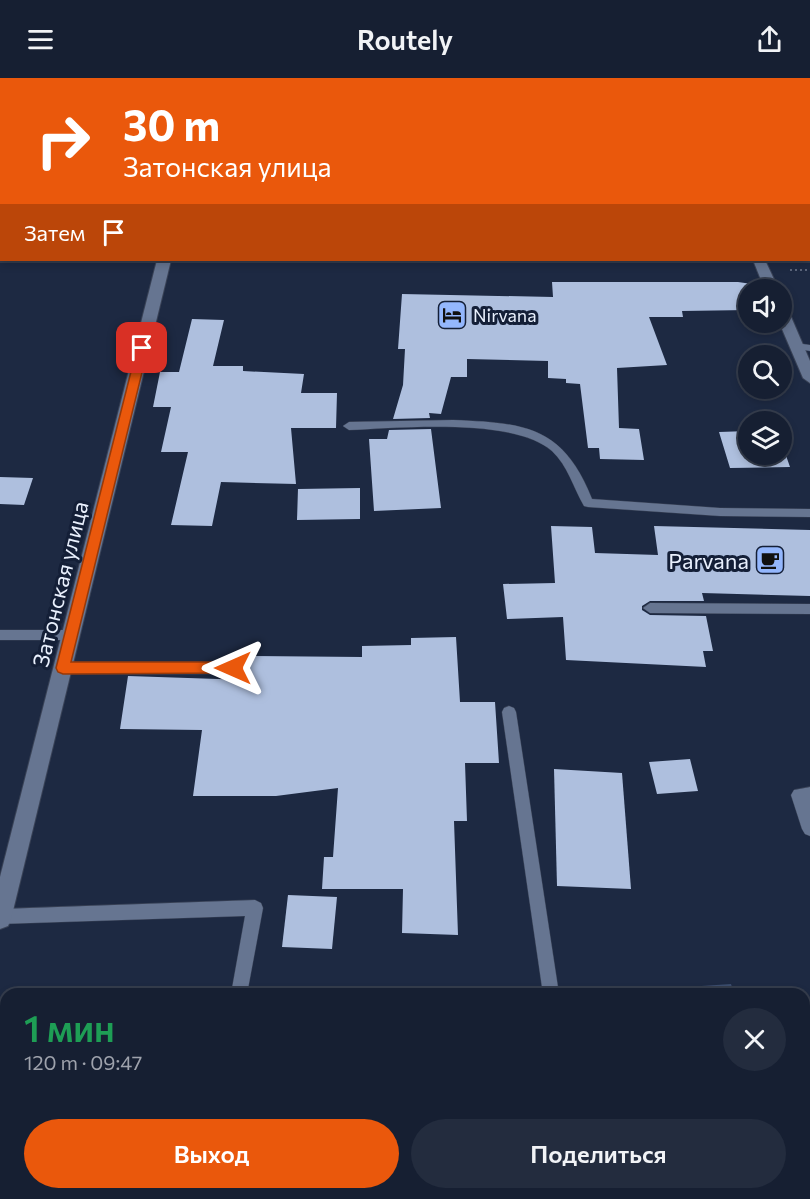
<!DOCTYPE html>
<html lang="ru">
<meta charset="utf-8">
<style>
body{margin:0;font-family:Commissioner,sans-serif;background:#232c3e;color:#f1f3f6;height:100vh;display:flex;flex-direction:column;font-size:22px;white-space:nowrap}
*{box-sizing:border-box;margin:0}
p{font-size:20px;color:#9ea2ac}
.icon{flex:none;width:33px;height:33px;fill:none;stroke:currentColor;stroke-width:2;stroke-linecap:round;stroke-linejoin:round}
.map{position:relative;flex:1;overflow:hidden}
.panel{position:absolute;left:0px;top:910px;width:810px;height:212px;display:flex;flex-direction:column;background:#161f32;border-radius:18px 18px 0 0;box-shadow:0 3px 9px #0003,0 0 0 2px #353d4d}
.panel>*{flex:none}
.hud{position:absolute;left:0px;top:0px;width:810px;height:183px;box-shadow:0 3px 9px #0003,0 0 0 2px #353d4d;background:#ea580c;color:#fff;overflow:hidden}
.buttons{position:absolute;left:738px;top:201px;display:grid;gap:12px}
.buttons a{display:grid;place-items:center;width:54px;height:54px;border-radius:50%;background:#161f32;box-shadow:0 3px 9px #0003,0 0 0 2px #353d4d;font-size:30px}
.pin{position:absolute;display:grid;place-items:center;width:51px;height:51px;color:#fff;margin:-26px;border-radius:12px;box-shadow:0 3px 9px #0006}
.me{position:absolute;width:66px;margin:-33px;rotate:270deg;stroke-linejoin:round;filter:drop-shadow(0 0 4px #0008)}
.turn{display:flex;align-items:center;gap:21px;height:126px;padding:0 24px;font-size:27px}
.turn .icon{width:78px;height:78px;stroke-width:2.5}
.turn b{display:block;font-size:42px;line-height:51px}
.then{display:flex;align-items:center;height:57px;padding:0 24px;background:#0003;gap:12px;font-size:22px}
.round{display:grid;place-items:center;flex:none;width:63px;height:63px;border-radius:32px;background:#232c3e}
.head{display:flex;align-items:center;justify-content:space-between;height:102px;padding:0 24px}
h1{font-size:36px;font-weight:600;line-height:45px;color:#1e9e55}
.cta{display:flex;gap:12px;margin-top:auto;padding:12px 24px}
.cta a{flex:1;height:69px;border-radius:36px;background:#ea580c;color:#fff;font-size:24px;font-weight:600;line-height:69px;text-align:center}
.cta a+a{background:#232c3e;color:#f1f3f6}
header{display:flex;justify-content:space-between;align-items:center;height:78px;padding:0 24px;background:#161f32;font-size:27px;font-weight:600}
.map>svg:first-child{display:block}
.green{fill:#3c4d6e}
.building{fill:#aebfde}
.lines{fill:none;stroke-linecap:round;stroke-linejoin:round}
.lane-casing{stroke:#394256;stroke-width:1}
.street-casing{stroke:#394256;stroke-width:2}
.path{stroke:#5b657b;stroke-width:2;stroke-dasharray:2 3;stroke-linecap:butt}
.lane{fill:#667591;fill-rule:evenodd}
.street{fill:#667591;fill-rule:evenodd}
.route{fill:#ea580c;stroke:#983908;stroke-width:1.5}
.labels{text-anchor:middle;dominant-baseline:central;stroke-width:6;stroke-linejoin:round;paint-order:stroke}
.far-poi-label{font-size:18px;fill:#e9f0fd;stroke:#141f37;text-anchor:start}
.poi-label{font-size:22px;fill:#e9f0fd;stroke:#141f37;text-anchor:end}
.street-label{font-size:22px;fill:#e9f0fd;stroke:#141f37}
</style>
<header><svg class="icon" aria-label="menu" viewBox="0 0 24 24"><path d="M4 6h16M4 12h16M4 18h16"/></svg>Routely<svg class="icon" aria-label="share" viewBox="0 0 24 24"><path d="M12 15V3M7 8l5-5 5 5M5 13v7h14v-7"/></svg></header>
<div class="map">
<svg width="810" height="1121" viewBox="0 0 810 1121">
<rect width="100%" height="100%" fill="#1d2942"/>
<path class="green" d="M 731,906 L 734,916 L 643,916 L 642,912 Z"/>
<g class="building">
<path d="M 552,204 L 738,204 L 752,206 L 752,212 L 748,212 L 748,232 L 682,233 L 683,239 L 649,239 L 667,287 L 617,290 L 619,350 L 639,351 L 644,382 L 600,381 L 599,370 L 588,370 L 580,306 L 566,305 L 566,301 L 548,300 L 548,283 L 467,281 L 467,299 L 451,299 L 441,336 L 429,335 L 430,340 L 393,341 L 403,307 L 405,271 L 398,271 L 402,216 L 553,219 Z"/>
<path d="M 192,241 L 224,242 L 213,288 L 243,288 L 243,293 L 304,296 L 301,315 L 337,315 L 336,350 L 291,350 L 296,406 L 221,404 L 212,448 L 171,447 L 188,374 L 161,374 L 171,329 L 153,329 L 160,294 L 179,294 Z"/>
<path d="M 431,351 L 441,430 L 374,433 L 369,361 L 387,361 L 389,352 Z"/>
<path d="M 748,353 L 748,376 L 782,376 L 782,366 L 790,389 L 730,390 L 719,354 Z"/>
<path d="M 0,399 L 33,400 L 24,427 L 0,426 Z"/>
<path d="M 360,410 L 360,441 L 297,442 L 298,411 Z"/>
<path d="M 551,448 L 592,449 L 595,475 L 658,477 L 654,448 L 810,452 L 810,518 L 702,515 L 704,523 L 650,523 L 642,528 L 642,532 L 650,537 L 706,538 L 713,573 L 703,573 L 706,589 L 566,582 L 563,539 L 507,541 L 503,506 L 555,505 Z"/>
<path d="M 456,559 L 460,624 L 495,624 L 499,685 L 465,685 L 467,743 L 454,743 L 458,857 L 402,855 L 403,811 L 322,811 L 324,779 L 333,779 L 338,710 L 276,718 L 193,718 L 202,652 L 120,651 L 128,598 L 248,602 L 251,578 L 362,579 L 362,568 L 411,567 L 411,560 Z"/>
<path d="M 690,681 L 698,713 L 657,716 L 649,684 Z"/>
<path d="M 554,691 L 622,695 L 631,811 L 557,808 Z"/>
<path d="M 288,817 L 337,819 L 332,871 L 282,869 Z"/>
</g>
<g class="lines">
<g class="lane-casing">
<g id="lane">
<path d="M 796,265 L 810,267 L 810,273 L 792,270 L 792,266 Z"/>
<path d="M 453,342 C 525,345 563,348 592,421 L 720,430 L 810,431 L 810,439 L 720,438 L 588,429 L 584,428 C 573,409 568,388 552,373 C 514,339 399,350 349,352 L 343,348 L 349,344 Z"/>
<path d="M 650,525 L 810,526 L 810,536 L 650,535 L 643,530 Z"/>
<path d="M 0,552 L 70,552 L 75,553 L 77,557 L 75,561 L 70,562 L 0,562 Z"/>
<path d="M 63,584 L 233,584 L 238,586 L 240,590 L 238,594 L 233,596 L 63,596 L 58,594 L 56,590 L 58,586 Z"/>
<path d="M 509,628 L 514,630 L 516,634 L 559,916 L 543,916 L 502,634 L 504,630 Z"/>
<path d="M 810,709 L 810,758 L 805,756 L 802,751 L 791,717 L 794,712 Z"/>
<path d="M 255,822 L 261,825 L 263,830 L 247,916 L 231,916 L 245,838 L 0,846 L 1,831 Z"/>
<rect x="571" y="1116" width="18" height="5"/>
<rect x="633" y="1116" width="18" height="5"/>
</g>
</g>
<g class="street-casing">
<g id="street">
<rect x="205" y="0" width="10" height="2"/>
<path d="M 669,0 L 679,0 L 680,2 L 669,2 Z"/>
<rect x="0" y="173" width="2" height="8"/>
<path d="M 157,182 L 171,182 L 11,841 L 8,848 L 0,851 L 0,799 Z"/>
<path d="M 753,182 L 765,182 L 779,212 L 765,212 Z"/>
<path d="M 782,230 L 789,234 L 810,283 L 810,305 L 803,300 L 779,244 L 782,244 Z"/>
</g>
</g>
<path class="path" d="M 790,192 L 810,192"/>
<use href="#lane" class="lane"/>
<use href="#street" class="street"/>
</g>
<path class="route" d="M 142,267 L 148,270 L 71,584 L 233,584 L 238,586 L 240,590 L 238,593 L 233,595 L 63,596 L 58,594 L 56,590 L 137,270 Z"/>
<defs>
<g id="hotel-square" transform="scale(1.5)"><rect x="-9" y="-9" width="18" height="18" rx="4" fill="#94b7fd" stroke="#141f37"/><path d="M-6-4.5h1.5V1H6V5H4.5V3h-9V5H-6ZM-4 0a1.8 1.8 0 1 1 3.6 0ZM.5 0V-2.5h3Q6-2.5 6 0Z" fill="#111"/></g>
<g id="cafe-square" transform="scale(1.5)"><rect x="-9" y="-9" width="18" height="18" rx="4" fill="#94b7fd" stroke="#141f37"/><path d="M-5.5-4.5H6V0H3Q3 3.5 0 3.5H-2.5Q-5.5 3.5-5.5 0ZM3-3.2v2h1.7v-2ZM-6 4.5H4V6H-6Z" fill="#111"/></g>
</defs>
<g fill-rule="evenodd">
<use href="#hotel-square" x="452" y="237"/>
<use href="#cafe-square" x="770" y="482"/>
</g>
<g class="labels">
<g class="far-poi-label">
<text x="473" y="237">Nirvana</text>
</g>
<g class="poi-label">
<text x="749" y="482">Parvana</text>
</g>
<g class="street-label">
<text transform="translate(60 506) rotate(-76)">Затонская улица</text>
</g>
</g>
</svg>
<div class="buttons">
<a><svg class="icon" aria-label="sound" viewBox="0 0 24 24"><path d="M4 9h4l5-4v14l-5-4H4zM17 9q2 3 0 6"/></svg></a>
<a><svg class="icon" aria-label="search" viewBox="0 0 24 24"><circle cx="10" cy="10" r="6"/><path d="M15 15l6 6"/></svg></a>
<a><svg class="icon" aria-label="layers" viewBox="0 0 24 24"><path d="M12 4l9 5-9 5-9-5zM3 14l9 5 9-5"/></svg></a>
</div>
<div class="pin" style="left:142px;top:270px;background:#d93025"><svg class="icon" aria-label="arrive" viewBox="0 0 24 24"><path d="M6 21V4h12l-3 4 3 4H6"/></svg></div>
<svg class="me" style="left:233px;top:590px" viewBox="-20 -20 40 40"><path d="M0-17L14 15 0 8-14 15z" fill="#ea580c" stroke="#fff" stroke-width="4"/></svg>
<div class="hud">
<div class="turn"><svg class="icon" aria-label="right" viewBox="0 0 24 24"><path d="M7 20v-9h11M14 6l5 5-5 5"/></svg><div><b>30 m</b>Затонская улица</div></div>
<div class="then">Затем<svg class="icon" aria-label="arrive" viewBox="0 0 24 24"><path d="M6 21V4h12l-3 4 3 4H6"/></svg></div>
</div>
<section class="panel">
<div class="head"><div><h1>1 мин</h1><p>120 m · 09:47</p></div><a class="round"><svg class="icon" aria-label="close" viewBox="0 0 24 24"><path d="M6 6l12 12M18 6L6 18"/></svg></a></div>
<div class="cta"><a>Выход</a><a>Поделиться</a></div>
</section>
</div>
